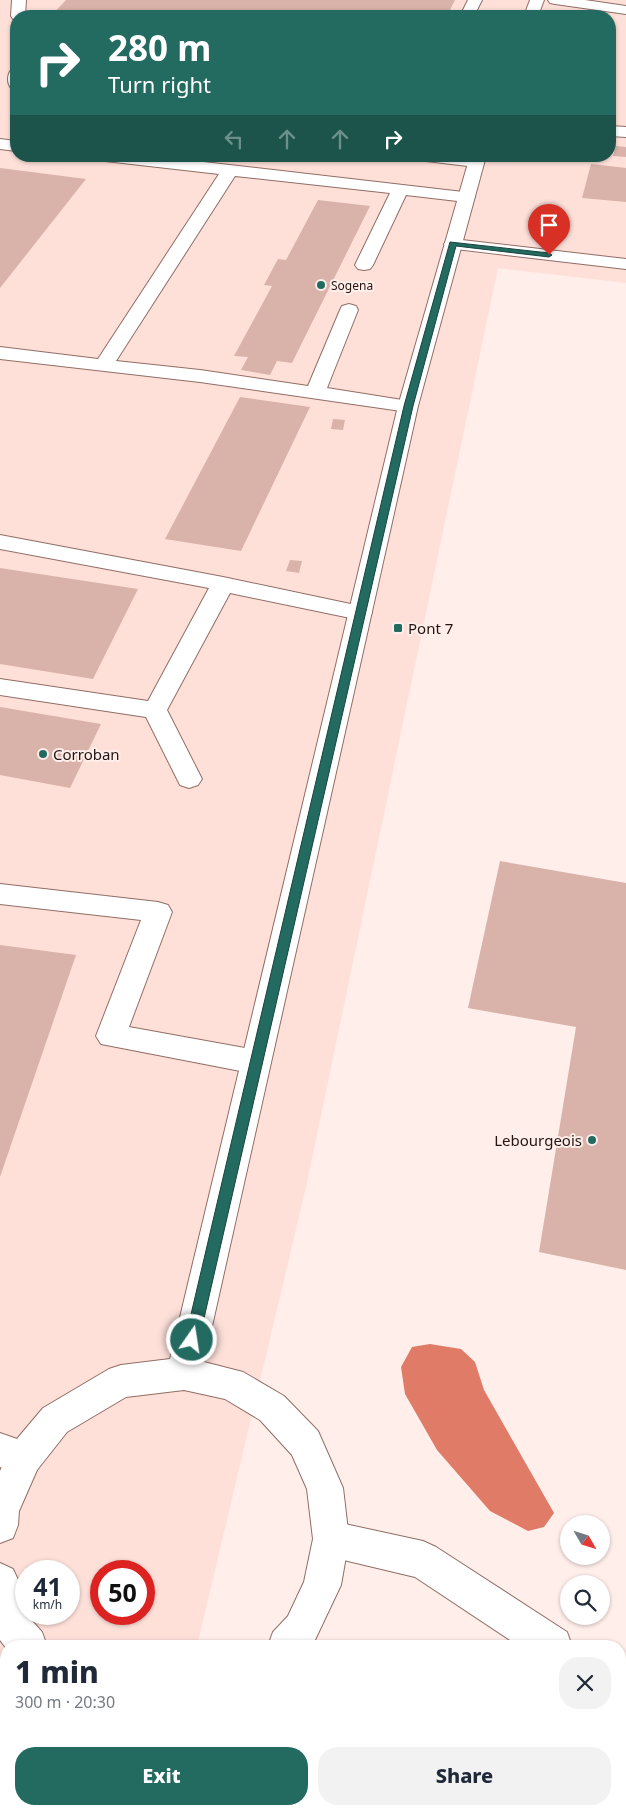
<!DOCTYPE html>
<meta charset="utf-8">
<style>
body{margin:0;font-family:"Noto Sans",sans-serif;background:#f2f2f3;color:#1f2937;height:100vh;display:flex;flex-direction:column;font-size:19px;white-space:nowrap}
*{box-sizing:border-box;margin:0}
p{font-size:16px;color:#747a83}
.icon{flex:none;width:28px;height:28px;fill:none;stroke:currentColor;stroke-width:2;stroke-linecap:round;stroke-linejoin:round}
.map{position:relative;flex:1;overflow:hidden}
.side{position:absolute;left:0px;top:1640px;width:626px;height:175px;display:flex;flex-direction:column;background:#fff;border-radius:20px 20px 0 0;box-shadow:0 1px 4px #0004}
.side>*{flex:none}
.hud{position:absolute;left:10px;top:10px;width:606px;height:152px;border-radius:20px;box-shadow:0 1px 4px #0004;background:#236a60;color:#fff;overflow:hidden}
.needle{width:32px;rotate:129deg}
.controls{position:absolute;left:560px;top:1515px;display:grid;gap:10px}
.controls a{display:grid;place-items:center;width:50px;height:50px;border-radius:50%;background:#fff;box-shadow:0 1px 4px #0004;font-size:25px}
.speed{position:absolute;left:15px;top:1560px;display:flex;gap:10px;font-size:25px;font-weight:700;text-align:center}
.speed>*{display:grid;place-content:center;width:65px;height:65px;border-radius:50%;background:#fff;box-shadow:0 1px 4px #0004;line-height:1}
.speed small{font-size:12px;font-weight:400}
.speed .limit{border:8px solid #d22;background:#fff;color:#111}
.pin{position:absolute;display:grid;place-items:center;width:42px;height:42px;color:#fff;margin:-51px -21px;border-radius:50% 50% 50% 0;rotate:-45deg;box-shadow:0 0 5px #0007}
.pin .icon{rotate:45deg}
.me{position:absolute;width:55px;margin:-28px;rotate:13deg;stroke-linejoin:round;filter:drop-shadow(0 0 4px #0008)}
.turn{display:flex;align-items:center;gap:18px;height:105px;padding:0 15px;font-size:22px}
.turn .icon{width:65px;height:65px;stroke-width:2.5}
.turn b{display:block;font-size:35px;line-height:42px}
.lanes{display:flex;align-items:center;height:48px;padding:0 15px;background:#0003;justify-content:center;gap:25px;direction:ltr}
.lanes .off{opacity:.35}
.round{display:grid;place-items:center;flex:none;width:52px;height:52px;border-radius:20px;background:#f2f2f3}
.summary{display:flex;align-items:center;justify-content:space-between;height:85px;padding:0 15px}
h1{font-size:30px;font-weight:800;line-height:38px}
.primary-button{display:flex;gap:10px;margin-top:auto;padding:10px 15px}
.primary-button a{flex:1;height:58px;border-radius:20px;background:#236a60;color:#fff;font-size:20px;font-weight:800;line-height:58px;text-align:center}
.primary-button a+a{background:#f2f2f3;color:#1f2937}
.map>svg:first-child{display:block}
.built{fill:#fee0d9;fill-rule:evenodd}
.water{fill:#e07b68}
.building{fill:#d9b2a9}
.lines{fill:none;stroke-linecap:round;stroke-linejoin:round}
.minor-casing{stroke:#916d65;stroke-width:2}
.major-casing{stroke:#916d65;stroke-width:2}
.minor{fill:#fff;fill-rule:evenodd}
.major{fill:#fff;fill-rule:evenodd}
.route{fill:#236a60;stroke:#17453e}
.poi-dot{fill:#236a60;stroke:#ffeeea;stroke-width:2}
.labels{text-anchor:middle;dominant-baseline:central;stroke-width:4;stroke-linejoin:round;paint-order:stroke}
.far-poi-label{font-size:12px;fill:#231512;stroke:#ffeeea;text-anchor:start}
.poi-label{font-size:15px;fill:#231512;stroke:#ffeeea;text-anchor:start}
</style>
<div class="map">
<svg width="626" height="1815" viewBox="0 0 626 1815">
<rect width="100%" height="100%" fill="#ffeeea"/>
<path class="built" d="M 0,0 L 626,0 L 626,283 L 498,268 L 306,1187 L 197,1646 L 6,1646 L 6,1809 L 159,1809 L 157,1815 L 0,1815 ZM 16,16 L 610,16 L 610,156 L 16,156 ZM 26,1571 L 69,1571 L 69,1614 L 26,1614 ZM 101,1571 L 144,1571 L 144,1614 L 101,1614 Z"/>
<path class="water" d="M 430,1344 L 461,1349 L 475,1362 L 484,1390 L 554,1513 L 544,1527 L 528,1531 L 490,1511 L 437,1450 L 405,1394 L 401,1367 L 412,1347 Z"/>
<g class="building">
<path d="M 66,0 L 455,0 L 447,16 L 51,16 Z"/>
<path d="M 616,146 L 626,147 L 626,157 L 613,156 Z"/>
<path d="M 591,164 L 626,168 L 626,202 L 582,198 Z"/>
<path d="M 0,168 L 86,179 L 0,288 Z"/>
<path d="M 318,200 L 370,206 L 292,363 L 277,361 L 270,375 L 241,370 L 248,357 L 234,356 L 272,286 L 264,285 L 278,259 L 286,260 Z"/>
<path d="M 240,397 L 310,407 L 241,551 L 165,539 Z"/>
<path d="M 333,419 L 345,420 L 343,430 L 331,429 Z"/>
<path d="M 290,560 L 302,561 L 299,573 L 286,571 Z"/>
<path d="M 0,568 L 138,589 L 93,679 L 0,664 Z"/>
<path d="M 0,707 L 101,724 L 70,788 L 0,775 Z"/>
<path d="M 500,861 L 626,883 L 626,1270 L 539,1252 L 576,1027 L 468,1008 Z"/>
<path d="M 0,945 L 76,955 L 0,1177 Z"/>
</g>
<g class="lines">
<g class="minor-casing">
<g id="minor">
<path d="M 12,0 L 26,0 L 25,16 L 16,16 L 16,20 L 13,19 L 11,16 Z"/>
<path d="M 468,0 L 482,0 L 474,16 L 460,16 Z"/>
<path d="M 548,0 L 585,0 L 626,6 L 626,14 L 555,4 L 550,3 Z"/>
<path d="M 16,68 L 16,90 L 11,88 C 7,83 7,75 11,70 Z"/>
<path d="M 610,126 L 626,127 L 626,137 L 610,136 Z"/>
<path d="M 0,139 L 16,141 L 16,151 L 0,149 Z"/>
<path d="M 97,156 L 151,156 L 472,193 L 475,197 L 472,201 L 466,202 L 406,195 L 373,265 L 370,269 L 364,270 L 358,269 L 355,265 L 390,193 L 235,176 L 116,361 L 200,370 L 308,386 L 340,310 L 342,306 L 349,304 L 356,306 L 358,310 L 327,388 L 415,402 L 418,406 L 415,410 L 408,412 L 200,382 L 0,359 L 0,347 L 98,359 L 219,174 L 105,161 L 99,159 Z"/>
<path d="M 418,156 L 469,156 L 482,158 L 484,162 L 482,166 L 476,167 L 426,161 L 420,159 Z"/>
<path d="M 453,239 L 626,259 L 626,269 L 447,248 L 444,244 L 447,240 Z"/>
<path d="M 0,535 L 223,577 L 360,606 L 368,608 L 372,613 L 368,618 L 360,620 L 230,593 L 167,710 L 202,779 L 198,785 L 189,788 L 180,785 L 146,717 L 0,695 L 0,679 L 148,701 L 209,588 L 0,549 Z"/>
<path d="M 0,884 L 158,902 L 168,905 L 172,912 L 129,1027 L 256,1050 L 267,1053 L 271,1062 L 267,1071 L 256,1074 L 101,1044 L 96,1036 L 141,920 L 0,904 Z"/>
<path d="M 0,1433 L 37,1446 L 42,1458 L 37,1470 L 24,1475 L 0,1467 Z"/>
<path d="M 331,1521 L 423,1541 L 436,1547 L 567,1632 L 572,1646 L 519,1646 L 415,1577 L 331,1557 L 318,1552 L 313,1539 L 318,1526 Z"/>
<path d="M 620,1696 L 626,1699 L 626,1742 L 620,1739 Z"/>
</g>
</g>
<g class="major-casing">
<g id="major">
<path d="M 530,0 L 544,0 L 538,16 L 524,16 Z"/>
<path d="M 470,156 L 486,156 L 418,406 L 204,1362 L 243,1372 L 284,1396 L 318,1431 L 343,1488 L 349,1539 L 341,1585 L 314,1642 L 311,1646 L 268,1646 L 273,1632 L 288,1616 L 304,1582 L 313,1539 L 307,1489 L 292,1455 L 260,1420 L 225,1399 L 184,1390 L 126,1397 L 67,1432 L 37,1470 L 19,1511 L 18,1525 L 13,1538 L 0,1543 L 0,1471 L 11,1446 L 43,1408 L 109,1369 L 121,1365 L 170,1359 L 398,406 Z"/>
<path d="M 0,1563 L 13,1569 L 19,1582 L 26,1614 L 42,1632 L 47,1646 L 6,1646 L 6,1648 L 0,1640 Z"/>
<path d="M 6,1795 L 6,1809 L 41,1809 L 40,1815 L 0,1815 Z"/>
<path d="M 106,1809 L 148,1809 L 146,1815 L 104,1815 Z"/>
</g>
</g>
<use href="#minor" class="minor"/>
<use href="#major" class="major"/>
</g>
<path class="route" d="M 450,242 L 549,253 L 552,255 L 549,257 L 456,246 L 413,406 L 199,1340 L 197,1345 L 192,1347 L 187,1345 L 185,1340 L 404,406 Z"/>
<g class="poi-dot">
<circle cx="321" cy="285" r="5"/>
<rect x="393" y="623" width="10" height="10" rx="2.5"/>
<circle cx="43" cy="754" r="5"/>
<circle cx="592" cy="1140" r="5"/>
</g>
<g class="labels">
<g class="far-poi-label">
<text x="331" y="285">Sogena</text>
</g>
<g class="poi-label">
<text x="408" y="628">Pont 7</text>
<text x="53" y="754">Corroban</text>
<text x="582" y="1140" text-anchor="end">Lebourgeois</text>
</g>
</g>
</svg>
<div class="controls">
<a><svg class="needle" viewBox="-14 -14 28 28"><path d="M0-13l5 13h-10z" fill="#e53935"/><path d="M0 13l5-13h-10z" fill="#747a83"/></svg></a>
<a><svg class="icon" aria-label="search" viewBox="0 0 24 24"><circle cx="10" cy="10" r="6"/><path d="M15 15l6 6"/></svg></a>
</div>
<div class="speed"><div>41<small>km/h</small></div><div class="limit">50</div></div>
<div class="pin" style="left:549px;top:255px;background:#d93025"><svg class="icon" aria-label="arrive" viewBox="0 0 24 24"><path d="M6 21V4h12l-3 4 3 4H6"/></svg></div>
<svg class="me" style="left:192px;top:1340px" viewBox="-20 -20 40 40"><circle r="17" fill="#236a60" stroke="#fff" stroke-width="3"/><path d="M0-11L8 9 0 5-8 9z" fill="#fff"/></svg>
<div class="hud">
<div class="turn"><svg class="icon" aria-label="right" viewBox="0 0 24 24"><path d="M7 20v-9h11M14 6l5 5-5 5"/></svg><div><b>280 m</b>Turn right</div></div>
<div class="lanes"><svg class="icon off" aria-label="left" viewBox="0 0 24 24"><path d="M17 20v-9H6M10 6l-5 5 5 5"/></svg><svg class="icon off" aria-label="ahead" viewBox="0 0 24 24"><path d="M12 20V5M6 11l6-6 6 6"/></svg><svg class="icon off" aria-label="ahead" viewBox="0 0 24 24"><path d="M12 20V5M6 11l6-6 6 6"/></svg><svg class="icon" aria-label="right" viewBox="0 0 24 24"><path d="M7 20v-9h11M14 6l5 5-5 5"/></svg></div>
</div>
<section class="side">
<div class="summary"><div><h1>1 min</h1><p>300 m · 20:30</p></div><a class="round"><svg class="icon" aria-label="close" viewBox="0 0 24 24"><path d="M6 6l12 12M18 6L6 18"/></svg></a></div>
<div class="primary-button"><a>Exit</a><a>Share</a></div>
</section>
</div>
